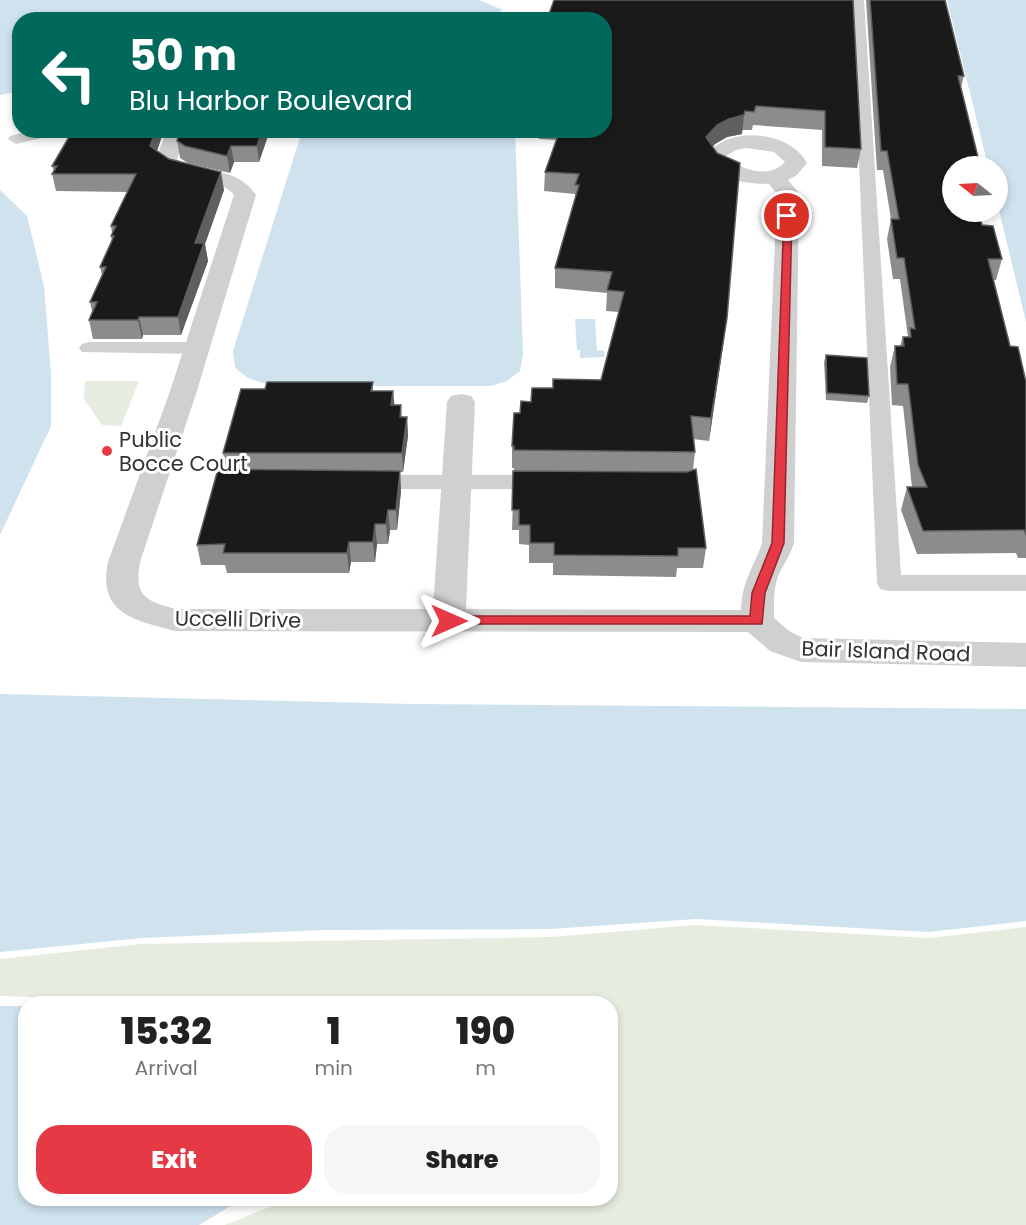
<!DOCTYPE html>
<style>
body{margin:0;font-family:Poppins,sans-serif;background:#f6f6f6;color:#222;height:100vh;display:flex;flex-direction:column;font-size:22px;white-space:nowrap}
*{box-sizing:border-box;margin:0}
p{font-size:20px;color:#767676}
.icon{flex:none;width:33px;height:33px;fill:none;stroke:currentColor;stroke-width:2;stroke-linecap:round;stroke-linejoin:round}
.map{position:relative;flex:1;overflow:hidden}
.panel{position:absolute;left:18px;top:996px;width:600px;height:210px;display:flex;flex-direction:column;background:#fff;border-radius:24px;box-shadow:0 3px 9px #0003}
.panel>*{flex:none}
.hud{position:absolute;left:12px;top:12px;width:600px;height:126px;border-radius:24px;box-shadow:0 3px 9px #0003;background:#00695c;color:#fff;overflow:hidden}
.needle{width:39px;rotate:288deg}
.fabs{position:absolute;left:942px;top:156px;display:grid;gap:12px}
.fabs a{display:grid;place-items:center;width:66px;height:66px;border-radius:50%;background:#fff;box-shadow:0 3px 9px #0003;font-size:30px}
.pin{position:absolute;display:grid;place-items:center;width:51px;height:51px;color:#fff;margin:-26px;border:3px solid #fff;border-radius:50%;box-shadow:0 2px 6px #0007}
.me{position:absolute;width:66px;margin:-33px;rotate:90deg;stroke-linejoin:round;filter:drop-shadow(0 0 4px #0008)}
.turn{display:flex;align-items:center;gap:21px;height:126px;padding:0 18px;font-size:27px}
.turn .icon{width:78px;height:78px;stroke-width:2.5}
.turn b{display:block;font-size:42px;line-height:51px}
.eta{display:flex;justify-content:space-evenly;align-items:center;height:102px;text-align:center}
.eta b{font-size:36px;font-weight:800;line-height:42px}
.cta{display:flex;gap:12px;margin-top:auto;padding:12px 18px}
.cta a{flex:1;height:69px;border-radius:24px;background:#e63946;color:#fff;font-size:24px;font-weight:800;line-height:69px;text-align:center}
.cta a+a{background:#f6f6f6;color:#222}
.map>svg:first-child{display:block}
.green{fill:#e6ecdf}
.water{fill:#cfe2ee}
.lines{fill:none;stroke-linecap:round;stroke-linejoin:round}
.service{fill:#d0d0d0;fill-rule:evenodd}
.minor{fill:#d0d0d0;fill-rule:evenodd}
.wall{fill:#8c8c8c}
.shaded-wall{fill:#5f5f5f}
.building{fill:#1a1a1a;stroke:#5f5f5f;stroke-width:1.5}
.route{fill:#e63946;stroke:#96252e;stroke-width:1.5}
.poi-dot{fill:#e63946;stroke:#fff;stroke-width:2}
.labels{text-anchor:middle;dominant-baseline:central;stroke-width:6;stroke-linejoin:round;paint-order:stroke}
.poi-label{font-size:21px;fill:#333;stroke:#fff;text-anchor:start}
.street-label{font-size:21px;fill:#333;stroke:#fff}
</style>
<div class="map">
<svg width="1026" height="1225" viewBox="0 0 1026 1225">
<rect width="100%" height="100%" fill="#fff"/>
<g class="green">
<path d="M 85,381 L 139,381 L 121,426 L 102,425 L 84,399 Z"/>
<path d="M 695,925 L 929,938 L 1026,927 L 1026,1225 L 225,1225 L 289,1199 L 610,1198 L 610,1004 L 155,1001 L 0,996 L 0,959 L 141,944 L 551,937 Z"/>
</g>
<g class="water">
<path d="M 0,0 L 479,0 L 503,10 L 479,20 L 20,20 L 19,91 L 0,95 Z"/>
<path d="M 947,0 L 1026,0 L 1026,322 L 998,206 L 998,166 L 988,166 Z"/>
<path d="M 302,131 L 515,131 L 523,355 L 520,371 L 507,381 L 491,386 L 272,386 L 248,378 L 235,368 L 233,351 Z"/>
<path d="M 0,190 L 27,216 L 44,286 L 51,373 L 51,426 L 0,535 Z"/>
<path d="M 575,319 L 595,319 L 597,350 L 604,351 L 605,357 L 580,358 L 580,350 L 577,350 Z"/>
<path d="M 0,694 L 411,704 L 1026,709 L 1026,921 L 928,932 L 696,919 L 550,929 L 324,930 L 142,938 L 0,952 Z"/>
<path d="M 0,1006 L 25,1006 L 26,1198 L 252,1199 L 229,1207 L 199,1225 L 0,1225 Z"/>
</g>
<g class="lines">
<g class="service">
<path d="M 852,0 L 864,0 L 901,575 L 1026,575 L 1026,591 L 889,591 L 880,589 L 877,583 Z"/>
<path d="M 34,130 L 65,130 L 64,133 L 16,144 L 8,139 L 10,136 Z"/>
<path d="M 89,342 L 197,342 L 204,344 L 207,348 L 204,352 L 197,354 L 82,352 L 79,348 L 82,344 Z"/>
<path d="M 367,475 L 547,475 L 555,477 L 558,482 L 555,487 L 547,489 L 367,489 L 359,487 L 356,482 L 359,477 Z"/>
</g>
<path class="minor" d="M 167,130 L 187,130 L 177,159 C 204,178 234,163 256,195 L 196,394 L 140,562 C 134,596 145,601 176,609 L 433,609 L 447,402 L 451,396 L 461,394 L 471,396 L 475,402 L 466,609 L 741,610 C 742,581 753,569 762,543 L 777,194 L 769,184 C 748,184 713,180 706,156 C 727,125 790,130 807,163 L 797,175 L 788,180 L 799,193 L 794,543 C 790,555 784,564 779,574 C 773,588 774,604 774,618 L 789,631 L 803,638 L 1026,643 L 1026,667 L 801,662 L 770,651 L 748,632 L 176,631 C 136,621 97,614 108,562 L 169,394 L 234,195 C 215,172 174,187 155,161 ZM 746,148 L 774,152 L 785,162 C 770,179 743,170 727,159 L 726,156 L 736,150 Z"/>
</g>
<g class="wall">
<path d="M 853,0 L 861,149 L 857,168 L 822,166 L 822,130 L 753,125 L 752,130 L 742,130 L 742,134 L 727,137 L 715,144 L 712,147 L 724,339 L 709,441 L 693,439 L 695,452 L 693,470 L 706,548 L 703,568 L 677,568 L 676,577 L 553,575 L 553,563 L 529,563 L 529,545 L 519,544 L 519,530 L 512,530 L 514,468 L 512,468 L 512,446 L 520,413 L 531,402 L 553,388 L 601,380 L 619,312 L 606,311 L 607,293 L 555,288 L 555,268 L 575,198 L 575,194 L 544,191 L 545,172 L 556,140 L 539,139 L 539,130 L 604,130 Z"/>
<path d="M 866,0 L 945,0 L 964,76 L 961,87 L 978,157 L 976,166 L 952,166 L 982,225 L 1002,259 L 996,280 L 994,280 L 1010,346 L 1026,382 L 1026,558 L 1018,558 L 1016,553 L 917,554 L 901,510 L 907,487 L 912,487 L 903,406 L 892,405 L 890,367 L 895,346 L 900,346 L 903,337 L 908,337 L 900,279 L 893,279 L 887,239 L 891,219 L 883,170 L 877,170 Z"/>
<path d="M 164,130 L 157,151 L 169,159 L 224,190 L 205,244 L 208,261 L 181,335 L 143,335 L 142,339 L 93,339 L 89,320 L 92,311 L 90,302 L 102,275 L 100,267 L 112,241 L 111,236 L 112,233 L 111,226 L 127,192 L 56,191 L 52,174 L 54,171 L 52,166 Z"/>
<path d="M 180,130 L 270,130 L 259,162 L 234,162 L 230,173 L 188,163 L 180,158 L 177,141 Z"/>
<path d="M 826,355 L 869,396 L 867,403 L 826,400 L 824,362 Z"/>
<path d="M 373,382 L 373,391 L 393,391 L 394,405 L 401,405 L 402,417 L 407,417 L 408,436 L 403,472 L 400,472 L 401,491 L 397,530 L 390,530 L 388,544 L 377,544 L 375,562 L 351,562 L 349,573 L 227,573 L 225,565 L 201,565 L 197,545 L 226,469 L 223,453 L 265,389 Z"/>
</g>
<g class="shaded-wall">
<path d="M 744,115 L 742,134 L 727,137 L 715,144 L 704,156 L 706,137 L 717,125 L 729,119 Z"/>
<path d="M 156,130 L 164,130 L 153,163 L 150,146 Z"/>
<path d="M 262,130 L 270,130 L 259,162 L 257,146 Z"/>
<path d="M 231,146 L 234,162 L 230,173 L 227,156 Z"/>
<path d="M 221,172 L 224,190 L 205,244 L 208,261 L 181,335 L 178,317 L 195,243 Z"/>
<path d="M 139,317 L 143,335 L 142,339 L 138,320 Z"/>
<path d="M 727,318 L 724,339 L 709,441 L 711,418 Z"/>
<path d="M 393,391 L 395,410 L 391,405 Z"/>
<path d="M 407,417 L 408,436 L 403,472 L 402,453 Z"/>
<path d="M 400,471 L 401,491 L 397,530 L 396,510 Z"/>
<path d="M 388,510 L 390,530 L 388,544 L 386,524 Z"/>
<path d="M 375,524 L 377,544 L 375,562 L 373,542 Z"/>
<path d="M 349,542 L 351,562 L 349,573 L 347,553 Z"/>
</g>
<g class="building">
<path d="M 554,0 L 853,0 L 861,149 L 825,147 L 825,111 L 756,106 L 754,112 L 745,111 L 744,115 L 729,119 L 717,125 L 706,137 L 717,153 L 740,163 L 727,318 L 711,418 L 691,416 L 695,452 L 514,450 L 514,446 L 512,446 L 514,413 L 520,413 L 521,401 L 531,402 L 532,388 L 553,388 L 553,379 L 601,380 L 624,292 L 607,290 L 612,272 L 555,268 L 579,185 L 575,185 L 579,174 L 545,172 L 560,130 L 604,130 L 604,20 L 547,20 Z"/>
<path d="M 870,0 L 945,0 L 964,76 L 958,76 L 978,157 L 967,157 L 969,166 L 952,166 L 952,212 L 979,212 L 982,225 L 993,226 L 1002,259 L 988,259 L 1010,346 L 1018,347 L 1026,382 L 1026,535 L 1024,530 L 923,531 L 907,487 L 927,487 L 918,465 L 908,384 L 897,384 L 895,346 L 904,346 L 903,337 L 911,337 L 910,328 L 915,329 L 904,258 L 897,258 L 891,219 L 899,219 L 887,151 L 881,151 Z"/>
<path d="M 73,130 L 156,130 L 150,146 L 169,159 L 221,172 L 195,243 L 204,243 L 178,317 L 139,317 L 138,320 L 89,320 L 97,302 L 90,302 L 106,267 L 100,267 L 114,236 L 111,236 L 116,226 L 111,226 L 136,174 L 52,174 L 57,166 L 52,166 Z"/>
<path d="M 180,130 L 262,130 L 257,146 L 231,146 L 227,156 L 185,146 L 177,141 Z"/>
<path d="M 826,355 L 867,358 L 869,396 L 827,393 Z"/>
<path d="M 267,382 L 373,382 L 371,391 L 393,391 L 391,405 L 401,405 L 400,417 L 407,417 L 402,453 L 223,453 L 241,389 L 265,389 Z"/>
<path d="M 218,469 L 400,471 L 396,510 L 388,510 L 386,524 L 375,524 L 373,542 L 349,542 L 347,553 L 223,553 L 225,544 L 197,545 Z"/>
<path d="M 696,469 L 706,548 L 678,548 L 678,556 L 554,555 L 554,543 L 530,543 L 530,525 L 519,525 L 519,510 L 512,510 L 513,471 L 687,472 Z"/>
</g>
<path class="route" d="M 784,214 L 792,216 L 784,543 L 765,593 L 762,624 L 444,624 L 442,621 L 444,617 L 449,616 L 750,616 L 752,593 L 772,543 Z"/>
<circle class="poi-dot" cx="107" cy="451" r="6"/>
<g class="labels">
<g class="poi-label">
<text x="119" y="439">Public<tspan x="119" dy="24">Bocce Court</tspan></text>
</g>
<g class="street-label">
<text transform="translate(238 619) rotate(1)">Uccelli Drive</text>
<text transform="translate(886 651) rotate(2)">Bair Island Road</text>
</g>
</g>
</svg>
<div class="fabs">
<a><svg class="needle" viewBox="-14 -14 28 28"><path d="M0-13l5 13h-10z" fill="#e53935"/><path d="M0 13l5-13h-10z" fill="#767676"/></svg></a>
</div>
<div class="pin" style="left:787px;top:216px;background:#d93025"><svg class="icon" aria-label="arrive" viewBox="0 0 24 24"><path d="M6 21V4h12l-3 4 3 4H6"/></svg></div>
<svg class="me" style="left:449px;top:621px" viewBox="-20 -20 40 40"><path d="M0-17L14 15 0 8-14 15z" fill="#e63946" stroke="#fff" stroke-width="4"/></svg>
<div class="hud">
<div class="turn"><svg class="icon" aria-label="left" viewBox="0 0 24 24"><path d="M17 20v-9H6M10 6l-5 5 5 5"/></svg><div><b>50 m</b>Blu Harbor Boulevard</div></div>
</div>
<section class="panel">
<div class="eta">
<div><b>15:32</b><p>Arrival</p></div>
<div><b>1</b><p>min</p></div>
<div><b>190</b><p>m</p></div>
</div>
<div class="cta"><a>Exit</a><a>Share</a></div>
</section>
</div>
